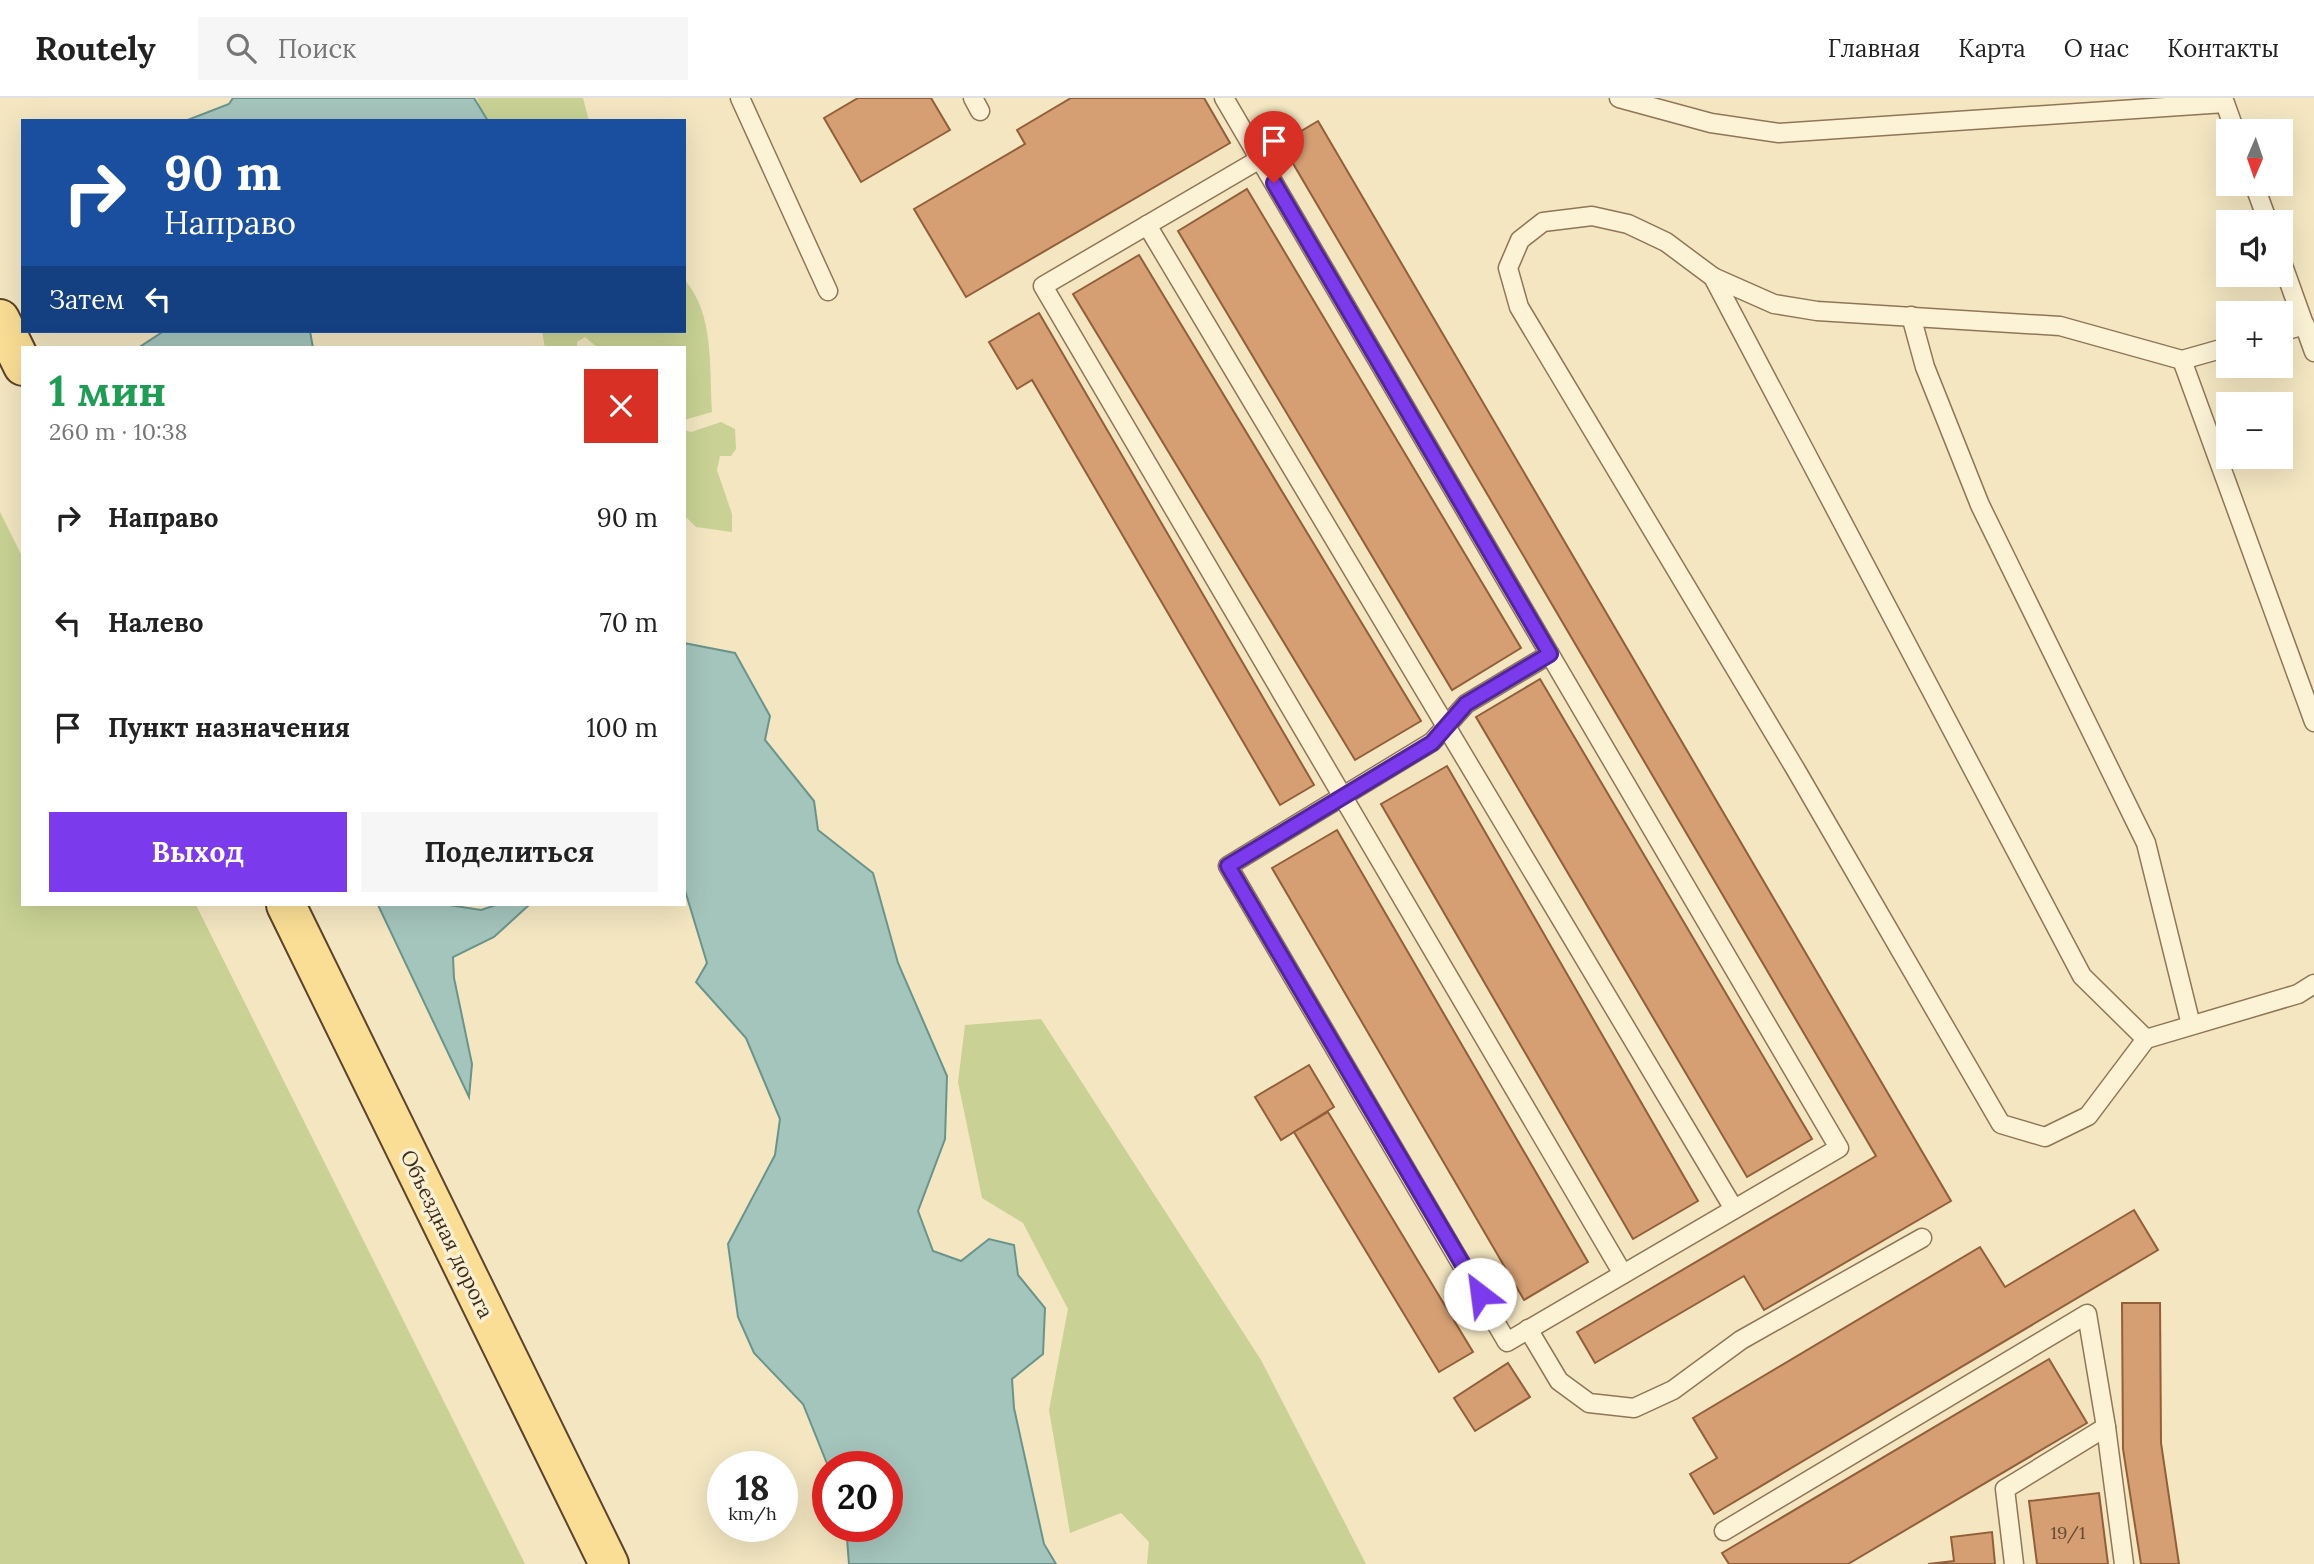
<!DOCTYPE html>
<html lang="ru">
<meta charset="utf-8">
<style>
body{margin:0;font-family:Lora,serif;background:#f6f6f6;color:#222;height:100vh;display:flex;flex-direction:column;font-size:26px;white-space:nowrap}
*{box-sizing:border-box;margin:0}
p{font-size:23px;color:#767676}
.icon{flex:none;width:38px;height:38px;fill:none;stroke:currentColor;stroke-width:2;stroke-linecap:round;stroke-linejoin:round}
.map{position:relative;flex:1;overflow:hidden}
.sheet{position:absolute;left:21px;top:248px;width:665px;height:560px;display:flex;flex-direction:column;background:#fff;border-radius:0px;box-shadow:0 7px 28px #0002}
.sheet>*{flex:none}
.banner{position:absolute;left:21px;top:21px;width:665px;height:214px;border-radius:0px;box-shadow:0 7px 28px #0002;background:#1a4fa0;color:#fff;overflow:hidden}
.needle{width:46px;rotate:182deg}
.fabs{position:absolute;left:2216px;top:21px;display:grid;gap:14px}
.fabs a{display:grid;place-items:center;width:77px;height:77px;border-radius:0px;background:#fff;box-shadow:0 7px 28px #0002;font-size:35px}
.speed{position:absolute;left:707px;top:1353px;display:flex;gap:14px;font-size:35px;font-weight:700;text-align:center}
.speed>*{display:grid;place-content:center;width:91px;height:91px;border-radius:50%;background:#fff;box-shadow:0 7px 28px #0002;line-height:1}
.speed small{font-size:18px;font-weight:400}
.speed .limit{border:10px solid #d22;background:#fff;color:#111}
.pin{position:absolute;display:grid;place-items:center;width:60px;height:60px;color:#fff;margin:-72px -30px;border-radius:50% 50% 50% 0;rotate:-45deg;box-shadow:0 0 7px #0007}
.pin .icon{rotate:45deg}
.me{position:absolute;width:77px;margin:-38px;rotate:330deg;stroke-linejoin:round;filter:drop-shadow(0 0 5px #0008)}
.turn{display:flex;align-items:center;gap:24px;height:147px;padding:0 28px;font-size:32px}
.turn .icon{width:91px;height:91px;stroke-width:2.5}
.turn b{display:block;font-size:49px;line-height:60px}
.then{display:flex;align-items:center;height:66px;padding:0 28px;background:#0003;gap:14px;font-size:26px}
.round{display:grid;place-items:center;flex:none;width:74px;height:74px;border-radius:0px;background:#f6f6f6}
.overview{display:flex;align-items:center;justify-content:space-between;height:119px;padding:0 28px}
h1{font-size:42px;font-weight:800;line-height:52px;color:#1e9e55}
.cta{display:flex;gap:14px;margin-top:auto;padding:14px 28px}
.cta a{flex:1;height:80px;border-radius:0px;background:#7c3aed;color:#fff;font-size:28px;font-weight:800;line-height:80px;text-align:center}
.cta a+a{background:#f6f6f6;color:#222}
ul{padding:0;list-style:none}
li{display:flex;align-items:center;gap:21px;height:105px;padding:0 28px}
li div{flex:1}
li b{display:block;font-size:26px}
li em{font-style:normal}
header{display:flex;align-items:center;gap:42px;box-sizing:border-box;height:98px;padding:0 35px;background:#fff;border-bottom:2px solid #e0e0e0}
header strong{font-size:33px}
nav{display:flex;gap:38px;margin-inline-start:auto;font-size:24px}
.search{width:490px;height:63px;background:#f6f6f6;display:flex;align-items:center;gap:18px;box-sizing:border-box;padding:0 24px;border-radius:0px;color:#767676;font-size:26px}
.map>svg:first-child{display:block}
.green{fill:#c9d294}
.water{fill:#a4c5bc;stroke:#6a948b;stroke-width:2}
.building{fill:#d59f73;stroke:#915f39;stroke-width:2}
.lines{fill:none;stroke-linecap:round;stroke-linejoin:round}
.lane-casing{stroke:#8f7656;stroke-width:21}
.primary-casing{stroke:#5c432b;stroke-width:42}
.lane{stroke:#fcf2d6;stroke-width:18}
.primary{stroke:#fade95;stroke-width:38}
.route-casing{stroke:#51269a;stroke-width:18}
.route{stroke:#7c3aed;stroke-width:12}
.labels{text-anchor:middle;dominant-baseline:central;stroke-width:7;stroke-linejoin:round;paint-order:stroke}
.number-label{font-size:18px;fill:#634a32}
.street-label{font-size:21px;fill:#3d2d1c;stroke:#f9efd2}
</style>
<header>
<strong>Routely</strong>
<div class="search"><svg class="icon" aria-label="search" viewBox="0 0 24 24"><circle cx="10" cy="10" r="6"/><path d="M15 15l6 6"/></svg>Поиск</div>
<nav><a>Главная</a><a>Карта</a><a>О нас</a><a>Контакты</a></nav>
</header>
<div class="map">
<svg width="2314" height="1466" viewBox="0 0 2314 1466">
<rect width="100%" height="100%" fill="#f3e6c1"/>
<g class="green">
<path d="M 477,0 L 583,0 L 589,23 L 489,23 L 481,12 Z"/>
<path d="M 684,181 C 715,216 709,270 712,314 L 684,322 L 684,250 L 598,250 L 585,239 L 577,244 L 577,250 L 545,250 L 542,233 L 684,233 Z"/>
<path d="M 721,324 L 735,331 L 736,351 L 731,358 L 720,358 L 717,372 L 732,416 L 732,434 L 696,429 L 684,417 L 684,332 L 691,334 Z"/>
<path d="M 0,414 L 23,460 L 23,807 L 196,807 L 525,1466 L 0,1466 Z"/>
<path d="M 1041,921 L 1261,1262 L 1366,1466 L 1147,1466 L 1149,1444 L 1121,1415 L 1070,1435 L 1049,1312 L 1068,1211 L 1023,1125 L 982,1100 L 958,984 L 965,927 Z"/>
</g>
<g class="water">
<path d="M 233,0 L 474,0 L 488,23 L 185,23 L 229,6 Z"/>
<path d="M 164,233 L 310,233 L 313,250 L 138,250 Z"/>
<path d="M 684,545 L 735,555 L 770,618 L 765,642 L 814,703 L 818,732 L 873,775 L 898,865 L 947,978 L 945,1041 L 918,1113 L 933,1153 L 961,1163 L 989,1141 L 1014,1147 L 1018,1177 L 1045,1210 L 1043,1256 L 1012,1281 L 1014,1310 L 1044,1446 L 1056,1466 L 849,1466 L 846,1428 L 887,1428 L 887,1368 L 828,1368 L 803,1306 L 754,1255 L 738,1219 L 728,1146 L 775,1057 L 780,1021 L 746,940 L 696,884 L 707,865 L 684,789 Z"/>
<path d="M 378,807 L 449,807 L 481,812 L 496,807 L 529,807 L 494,839 L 453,859 L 454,880 L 472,966 L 469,999 Z"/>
</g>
<g class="building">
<path d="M 858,0 L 931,0 L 950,32 L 861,84 L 824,20 Z"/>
<path d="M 1071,0 L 1204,0 L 1230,45 L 966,199 L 914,111 L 1025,46 L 1017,32 Z"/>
<path d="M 1318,23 L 1951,1103 L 1764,1212 L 1744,1178 L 1595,1265 L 1577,1234 L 1876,1058 L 1281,45 Z"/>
<path d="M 1247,91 L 1521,550 L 1452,592 L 1178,133 Z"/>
<path d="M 1139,157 L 1421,623 L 1355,662 L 1073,196 Z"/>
<path d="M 1039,215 L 1314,687 L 1280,707 L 1032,282 L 1017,291 L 989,244 Z"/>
<path d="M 1540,581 L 1812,1041 L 1747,1079 L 1476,619 Z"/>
<path d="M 1447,668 L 1698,1103 L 1633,1141 L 1381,706 Z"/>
<path d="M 1337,732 L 1588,1164 L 1524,1202 L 1272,770 Z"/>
<path d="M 1309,967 L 1334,1009 L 1281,1042 L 1255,999 Z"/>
<path d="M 1328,1014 L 1473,1254 L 1439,1274 L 1294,1034 Z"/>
<path d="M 2134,1112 L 2158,1152 L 1714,1416 L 1690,1376 L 1717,1360 L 1693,1320 L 1980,1149 L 2005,1189 Z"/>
<path d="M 2122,1205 L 2160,1205 L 2161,1345 L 2179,1466 L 2141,1466 L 2123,1351 Z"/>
<path d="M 2049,1261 L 2087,1325 L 1848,1466 L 1729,1466 L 1722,1455 Z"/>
<path d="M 1508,1265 L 1530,1299 L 1475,1333 L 1454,1300 Z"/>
<path d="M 2099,1395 L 2108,1466 L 2037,1466 L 2029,1403 Z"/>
<path d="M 1992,1434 L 1995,1466 L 1928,1466 L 1954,1463 L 1951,1439 Z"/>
</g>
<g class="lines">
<g class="lane-casing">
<g id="lane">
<path d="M 740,0 L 828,193"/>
<path d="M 973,0 L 980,13"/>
<path d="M 1224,0 L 1839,1050 L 1507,1244 L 1228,768 L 1432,644 L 1466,606 L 1550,556"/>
<path d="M 1619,0 L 1711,25 L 1779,35 L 2225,5 L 2235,33"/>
<path d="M 1260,61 L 1043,188 L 1623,1176"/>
<path d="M 2254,86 L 2268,124"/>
<path d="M 1147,127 L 1734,1111"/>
<path d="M 2280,159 L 2314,254"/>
<path d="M 1713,179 L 1774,206 L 1817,213 L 2060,228 L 2182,262 L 2228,249"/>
<path d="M 1911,218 L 1925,269 L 1980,407 L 2146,745 L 2191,927"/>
<path d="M 2280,234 L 2305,227"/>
<path d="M 2182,262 L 2314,624"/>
<path d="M 2146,941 L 2082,878 L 1713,179 L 1666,144 L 1628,126 L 1592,118 L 1543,124 L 1520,142 L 1508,170 L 1519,209 L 1796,672 L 2001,1026 L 2045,1039 L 2088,1018 L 2146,941 L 2298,896 L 2314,886"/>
<path d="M 1528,1231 L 1559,1283 L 1589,1305 L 1634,1310 L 1673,1292 L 1741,1242 L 1922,1140"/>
<path d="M 1724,1433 L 2087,1216 L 2106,1329"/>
<path d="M 2014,1466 L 2005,1391 L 2106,1329 L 2124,1466"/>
</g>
</g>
<g class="primary-casing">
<g id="primary">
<path d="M 0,221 L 23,268"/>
<path d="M 286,807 L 609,1466"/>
</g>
</g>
<use href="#lane" class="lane"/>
<use href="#primary" class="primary"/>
</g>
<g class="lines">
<g class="route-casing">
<path id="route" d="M 1274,85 L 1550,556 L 1466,606 L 1432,645 L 1228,768 L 1480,1196"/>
</g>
<use href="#route" class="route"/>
</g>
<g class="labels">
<g class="number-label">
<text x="2068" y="1434">19/1</text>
</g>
<g class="street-label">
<text transform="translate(447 1136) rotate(64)">Объездная дорога</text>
</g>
</g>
</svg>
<div class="fabs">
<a><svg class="needle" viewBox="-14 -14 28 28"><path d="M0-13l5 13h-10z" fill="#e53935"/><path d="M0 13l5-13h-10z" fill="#767676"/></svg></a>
<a><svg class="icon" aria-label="sound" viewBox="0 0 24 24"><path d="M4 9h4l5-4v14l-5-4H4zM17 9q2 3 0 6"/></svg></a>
<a>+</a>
<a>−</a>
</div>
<div class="speed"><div>18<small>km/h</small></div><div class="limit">20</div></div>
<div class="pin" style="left:1274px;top:85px;background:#d93025"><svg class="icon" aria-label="arrive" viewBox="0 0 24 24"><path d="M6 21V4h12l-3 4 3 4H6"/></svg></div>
<svg class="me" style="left:1480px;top:1196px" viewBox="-20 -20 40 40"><circle r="19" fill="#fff"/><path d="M0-13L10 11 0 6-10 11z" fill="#7c3aed"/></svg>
<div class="banner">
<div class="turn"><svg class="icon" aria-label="right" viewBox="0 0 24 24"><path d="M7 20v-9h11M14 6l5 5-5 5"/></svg><div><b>90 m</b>Направо</div></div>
<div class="then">Затем<svg class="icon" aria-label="left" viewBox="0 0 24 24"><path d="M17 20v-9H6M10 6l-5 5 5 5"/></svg></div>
</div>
<section class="sheet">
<div class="overview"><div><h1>1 мин</h1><p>260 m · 10:38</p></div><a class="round" style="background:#d93025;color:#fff"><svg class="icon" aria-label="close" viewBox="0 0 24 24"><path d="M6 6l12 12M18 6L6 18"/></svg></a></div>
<ul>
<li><svg class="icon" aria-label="right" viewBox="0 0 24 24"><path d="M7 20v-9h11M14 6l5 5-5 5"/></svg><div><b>Направо</b></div><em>90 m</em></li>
<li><svg class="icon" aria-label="left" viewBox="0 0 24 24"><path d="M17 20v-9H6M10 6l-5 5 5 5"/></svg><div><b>Налево</b></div><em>70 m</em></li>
<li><svg class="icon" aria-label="arrive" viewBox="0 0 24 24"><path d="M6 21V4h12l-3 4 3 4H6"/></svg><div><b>Пункт назначения</b></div><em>100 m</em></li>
</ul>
<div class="cta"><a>Выход</a><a>Поделиться</a></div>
</section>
</div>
